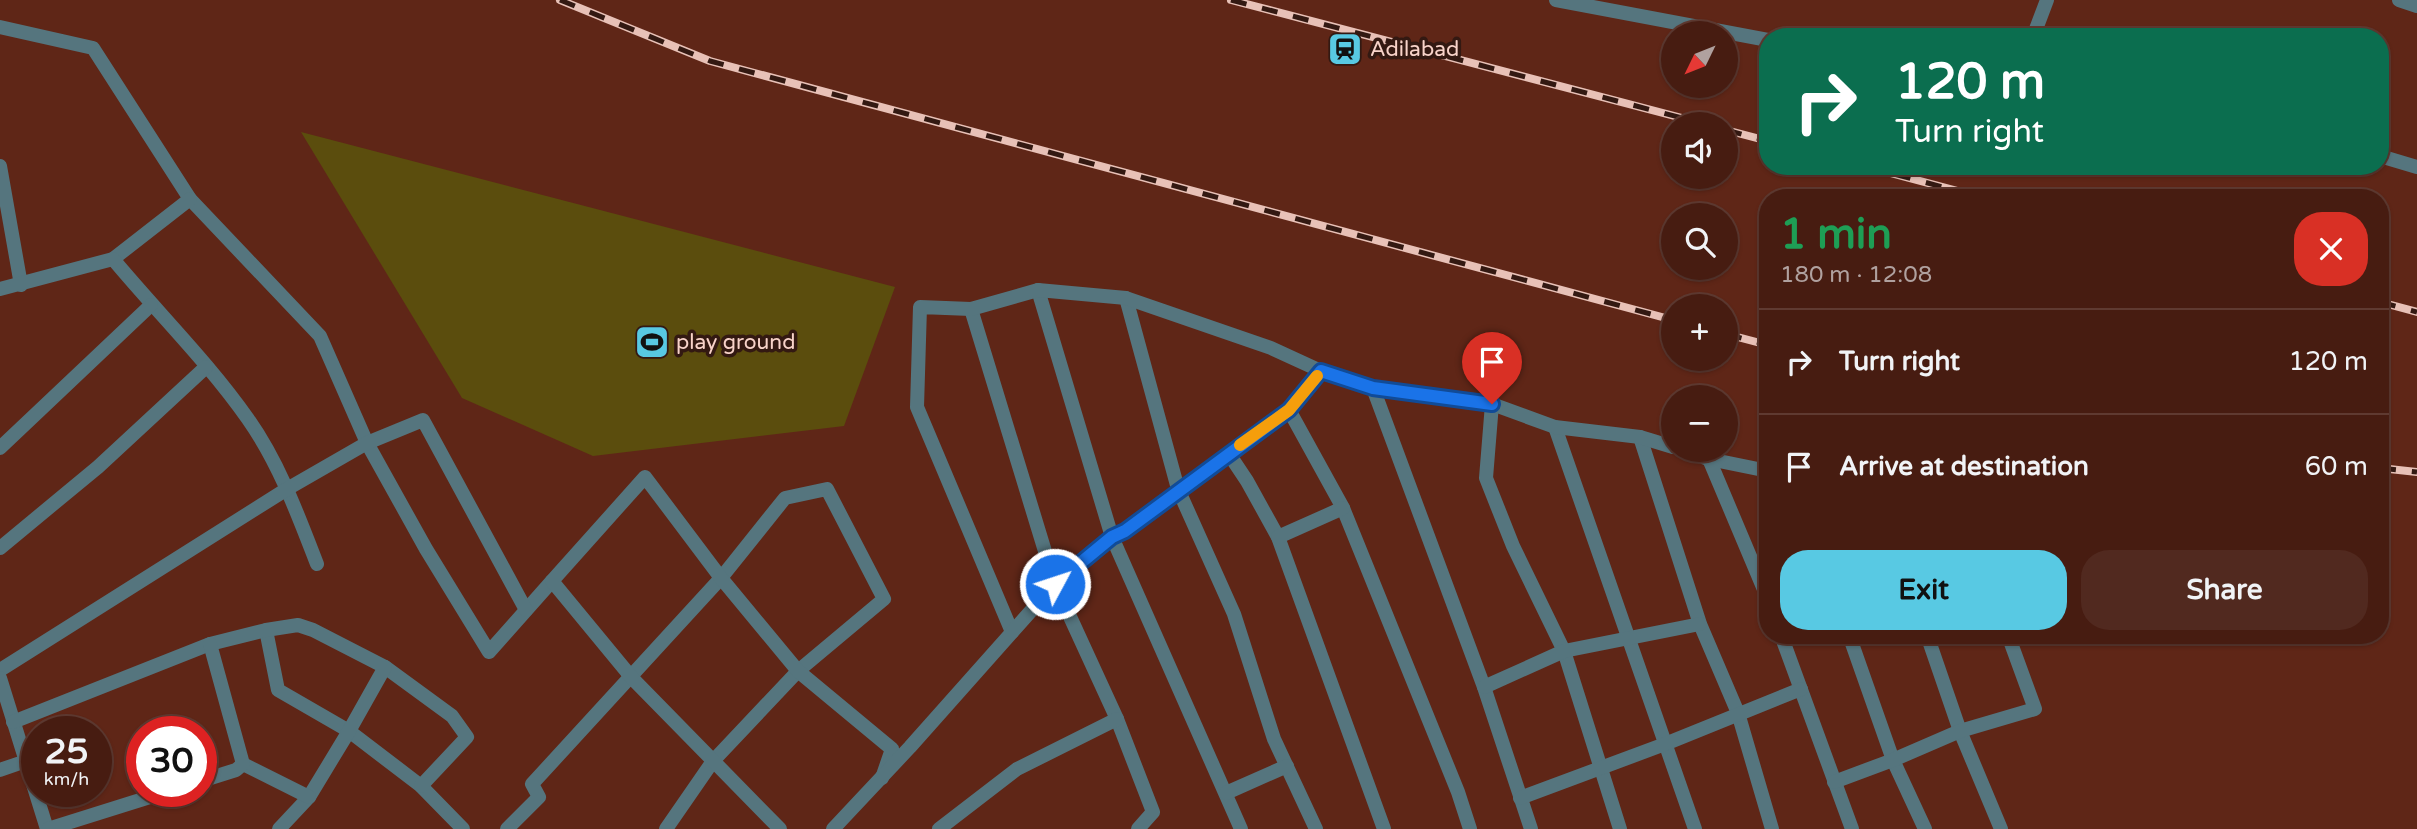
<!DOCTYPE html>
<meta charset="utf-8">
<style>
body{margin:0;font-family:"Varela Round",sans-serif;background:#51291f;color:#f1f3f6;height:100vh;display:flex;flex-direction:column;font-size:26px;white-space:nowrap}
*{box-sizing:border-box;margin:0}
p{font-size:23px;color:#b0a19f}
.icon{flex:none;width:38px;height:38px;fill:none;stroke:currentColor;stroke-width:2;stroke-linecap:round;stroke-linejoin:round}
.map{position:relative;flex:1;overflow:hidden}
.sheet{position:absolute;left:1759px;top:189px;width:630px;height:455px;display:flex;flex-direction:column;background:#471c11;border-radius:28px;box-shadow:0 2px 5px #0004,0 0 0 2px #5f3a31}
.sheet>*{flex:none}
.top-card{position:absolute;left:1759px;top:28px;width:630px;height:147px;border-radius:28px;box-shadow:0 2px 5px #0004,0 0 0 2px #5f3a31;background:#0b6e4f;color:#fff;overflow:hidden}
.needle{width:46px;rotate:227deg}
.controls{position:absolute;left:1661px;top:21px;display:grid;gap:14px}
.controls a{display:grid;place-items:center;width:77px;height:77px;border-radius:50%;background:#471c11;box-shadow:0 2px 5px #0004,0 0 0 2px #5f3a31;font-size:35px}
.speed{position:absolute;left:21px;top:716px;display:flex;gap:14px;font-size:35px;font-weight:700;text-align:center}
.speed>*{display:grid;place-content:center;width:91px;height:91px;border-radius:50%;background:#471c11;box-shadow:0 2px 5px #0004,0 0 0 2px #5f3a31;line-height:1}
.speed small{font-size:18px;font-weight:400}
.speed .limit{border:10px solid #d22;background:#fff;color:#111}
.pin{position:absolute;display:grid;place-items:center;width:60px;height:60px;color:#fff;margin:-72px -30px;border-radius:50% 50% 50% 0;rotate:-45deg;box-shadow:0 0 7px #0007}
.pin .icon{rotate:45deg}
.me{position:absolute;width:77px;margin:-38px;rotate:50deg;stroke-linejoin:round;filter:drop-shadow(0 0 5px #0008)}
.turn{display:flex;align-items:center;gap:24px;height:147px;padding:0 21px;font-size:32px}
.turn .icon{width:91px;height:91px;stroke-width:2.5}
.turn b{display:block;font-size:49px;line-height:60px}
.round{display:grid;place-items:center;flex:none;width:74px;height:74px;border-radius:28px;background:#51291f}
.head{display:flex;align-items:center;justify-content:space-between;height:119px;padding:0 21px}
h1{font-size:42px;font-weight:700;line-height:52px;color:#1e9e55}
.cta{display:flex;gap:14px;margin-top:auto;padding:14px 21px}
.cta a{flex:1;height:80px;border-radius:28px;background:#58c9e3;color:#111;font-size:28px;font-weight:700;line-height:80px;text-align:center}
.cta a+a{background:#51291f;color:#f1f3f6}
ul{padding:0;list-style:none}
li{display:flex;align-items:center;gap:21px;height:105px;padding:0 21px;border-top:2px solid #5f3a31}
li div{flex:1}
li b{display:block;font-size:26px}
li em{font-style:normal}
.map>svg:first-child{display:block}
.green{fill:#5b4d0d}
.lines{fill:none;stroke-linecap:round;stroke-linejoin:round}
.minor{stroke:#55757e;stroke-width:14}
.rail-casing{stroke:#e8c1b7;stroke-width:8}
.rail{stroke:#331912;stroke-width:5;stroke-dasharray:16;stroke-linecap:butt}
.route-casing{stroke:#114b97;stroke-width:18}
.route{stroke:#1a73e8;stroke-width:12}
.slow{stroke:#f59e0b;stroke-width:12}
.labels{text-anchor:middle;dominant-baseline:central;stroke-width:7;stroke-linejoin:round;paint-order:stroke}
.poi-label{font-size:21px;fill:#f8d3c9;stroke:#331912;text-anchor:start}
</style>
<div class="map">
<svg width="2417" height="829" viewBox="0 0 2417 829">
<rect width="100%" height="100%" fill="#5f2617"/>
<path class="green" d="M 301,132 L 895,287 L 844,426 L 593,456 L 462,398 Z"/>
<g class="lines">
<g class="minor">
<path d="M 1556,0 L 1768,40"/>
<path d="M 2399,0 L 2417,6"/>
<path d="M 0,27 L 93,48 L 190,199 L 320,336 L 367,443 L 426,549 L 489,652 L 552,581"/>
<path d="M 2033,37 L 2047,0"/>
<path d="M 2380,156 L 2417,167"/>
<path d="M 0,166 L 21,285"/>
<path d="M 113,259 L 190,199"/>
<path d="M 0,289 L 113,259 C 158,313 208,362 248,419 C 279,463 298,515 317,564"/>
<path d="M 1038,290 L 1112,537 L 1241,829"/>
<path d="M 1126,298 L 1178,489 L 1234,614 L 1274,739 L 1316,829"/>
<path d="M 971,309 L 1055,584 L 1117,719 L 1153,812 L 1138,829"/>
<path d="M 1373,388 L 1484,687 L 1531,829"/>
<path d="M 1492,404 L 1486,478 L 1513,546 L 1564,651 L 1620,829"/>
<path d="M 1289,410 L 1343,508 L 1458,792 L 1470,829"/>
<path d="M 1555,427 L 1695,829"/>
<path d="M 1640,437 L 1700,624 L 1738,713 L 1772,829"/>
<path d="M 0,448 L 151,305"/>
<path d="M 1680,450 L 1709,459 L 1768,471"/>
<path d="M 1229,454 L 1247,481 L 1278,537 L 1384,829"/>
<path d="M 1709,459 L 1768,599"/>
<path d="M 1278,537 L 1343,508"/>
<path d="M 0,548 L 98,467 L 206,367"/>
<path d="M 266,630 L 278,690 L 349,731 L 421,786 L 463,829"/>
<path d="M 1012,632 L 917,407 L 920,307 L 971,309 L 1038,290 L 1126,298 L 1271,348 L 1321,371 L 1373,388 L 1492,404 L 1555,427 L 1640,437 L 1673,447"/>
<path d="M 1781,635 L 1852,829"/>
<path d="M 1849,635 L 1893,760 L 1925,829"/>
<path d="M 1927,635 L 1960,731 L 2001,829"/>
<path d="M 385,667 L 452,716 L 467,737 L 421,786"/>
<path d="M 0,670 L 287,489 L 367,443 L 423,420 L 526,610"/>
<path d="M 0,678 L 47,829"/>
<path d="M 1484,687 L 1564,651 L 1700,624"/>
<path d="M 13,722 L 210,644 L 266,630 L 298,625 L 313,630 L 385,667 L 349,731 L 309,797 L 279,829"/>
<path d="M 243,764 L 309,797"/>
<path d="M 0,770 L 26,761"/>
<path d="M 201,781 L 236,770 L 243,764 L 210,644"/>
<path d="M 1834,782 L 1893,760 L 1960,731 L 2035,709 L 2008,635"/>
<path d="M 1226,793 L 1287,766"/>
<path d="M 1520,798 L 1665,744 L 1801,689"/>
<path d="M 48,829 L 169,791"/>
<path d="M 507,829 L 539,797 L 532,784 L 721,578 L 785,498 L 827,489 L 884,599 L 798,671 L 713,761 L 666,829"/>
<path d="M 780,829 L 632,678 L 552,581 L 645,477 L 721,578 L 798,671 L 892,749 L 882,778"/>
<path d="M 833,829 L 910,747 L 1055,584 L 1112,537 L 1125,531 L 1289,410 L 1321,371"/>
<path d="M 939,829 L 1017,769 L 1117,719"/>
</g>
<g class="rail-casing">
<g id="rail">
<path d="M 560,0 L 710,61 L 1673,320"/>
<path d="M 1231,0 L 1705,124"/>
<path d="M 1726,130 L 1768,141"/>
<path d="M 1864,166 L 1984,198"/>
<path d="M 2380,302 L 2417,312"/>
<path d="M 1726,334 L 1768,345"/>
<path d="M 2380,468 L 2417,472"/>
</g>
</g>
<use href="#rail" class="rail"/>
</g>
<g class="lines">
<g class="route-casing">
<path id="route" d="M 1055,584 L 1112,537 L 1125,531 L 1289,410 L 1321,371 L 1373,388 L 1492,404"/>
</g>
<use href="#route" class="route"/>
<path class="slow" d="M 1240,445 L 1289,410 L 1317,376"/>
</g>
<defs>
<g id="station-square" transform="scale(1.75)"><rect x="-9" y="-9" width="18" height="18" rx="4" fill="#58c9e3" stroke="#331912"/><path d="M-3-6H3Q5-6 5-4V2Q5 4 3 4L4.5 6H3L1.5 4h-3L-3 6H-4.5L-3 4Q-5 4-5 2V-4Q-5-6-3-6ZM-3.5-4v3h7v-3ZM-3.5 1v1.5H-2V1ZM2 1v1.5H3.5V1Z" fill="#111"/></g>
<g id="stadium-square" transform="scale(1.75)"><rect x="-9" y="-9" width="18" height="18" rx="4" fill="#58c9e3" stroke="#331912"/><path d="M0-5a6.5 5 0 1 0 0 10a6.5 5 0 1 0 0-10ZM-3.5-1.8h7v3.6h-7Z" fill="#111"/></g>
</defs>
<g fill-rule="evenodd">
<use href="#station-square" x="1345" y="49"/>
<use href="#stadium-square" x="652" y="342"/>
</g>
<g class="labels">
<g class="poi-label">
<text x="1370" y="49">Adilabad</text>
<text x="676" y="342">play ground</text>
</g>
</g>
</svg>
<div class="controls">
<a><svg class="needle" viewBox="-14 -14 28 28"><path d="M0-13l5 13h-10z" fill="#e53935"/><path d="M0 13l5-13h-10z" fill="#b0a19f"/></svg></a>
<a><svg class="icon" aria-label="sound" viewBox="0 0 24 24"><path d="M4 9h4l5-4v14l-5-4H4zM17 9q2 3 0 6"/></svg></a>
<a><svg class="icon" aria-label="search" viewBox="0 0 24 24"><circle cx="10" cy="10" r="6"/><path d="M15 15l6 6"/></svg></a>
<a>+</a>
<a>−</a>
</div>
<div class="speed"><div>25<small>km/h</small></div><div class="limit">30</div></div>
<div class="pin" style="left:1492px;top:404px;background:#d93025"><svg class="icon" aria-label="arrive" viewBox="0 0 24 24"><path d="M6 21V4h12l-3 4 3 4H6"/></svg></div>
<svg class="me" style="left:1055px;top:584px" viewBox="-20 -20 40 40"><circle r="17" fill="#1a73e8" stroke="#fff" stroke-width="3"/><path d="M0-11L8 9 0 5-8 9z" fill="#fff"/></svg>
<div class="top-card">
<div class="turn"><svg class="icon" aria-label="right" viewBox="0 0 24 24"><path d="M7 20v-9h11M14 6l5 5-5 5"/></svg><div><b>120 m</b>Turn right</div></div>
</div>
<section class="sheet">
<div class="head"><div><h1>1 min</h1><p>180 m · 12:08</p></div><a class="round" style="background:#d93025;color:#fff"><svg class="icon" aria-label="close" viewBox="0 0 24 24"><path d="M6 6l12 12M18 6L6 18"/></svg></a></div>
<ul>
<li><svg class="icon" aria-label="right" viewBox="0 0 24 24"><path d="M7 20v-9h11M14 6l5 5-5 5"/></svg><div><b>Turn right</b></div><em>120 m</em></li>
<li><svg class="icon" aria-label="arrive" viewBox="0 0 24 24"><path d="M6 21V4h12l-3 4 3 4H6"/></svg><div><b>Arrive at destination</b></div><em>60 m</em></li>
</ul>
<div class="cta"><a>Exit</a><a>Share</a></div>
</section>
</div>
